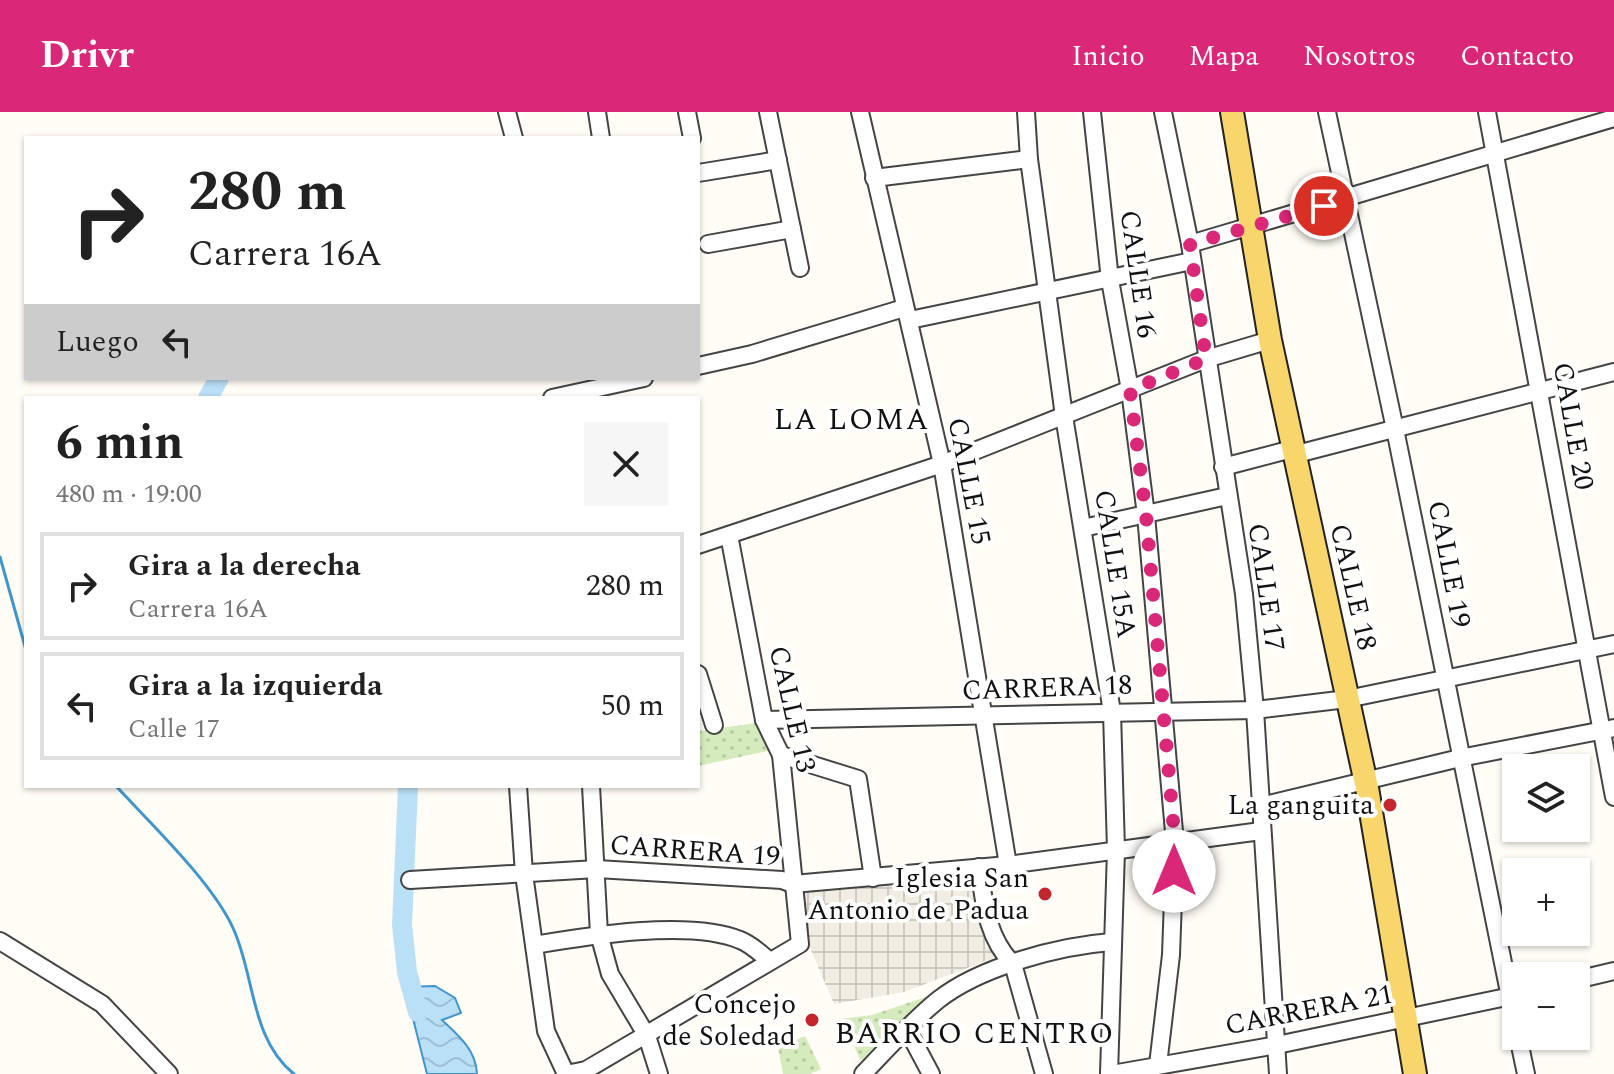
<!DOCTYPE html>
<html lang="es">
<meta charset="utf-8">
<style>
body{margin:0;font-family:Spectral,serif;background:#f6f6f6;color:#222;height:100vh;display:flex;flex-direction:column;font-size:30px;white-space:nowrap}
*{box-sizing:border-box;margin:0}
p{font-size:26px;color:#767676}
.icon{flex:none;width:44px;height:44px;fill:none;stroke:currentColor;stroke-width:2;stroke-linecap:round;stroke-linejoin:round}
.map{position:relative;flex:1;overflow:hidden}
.panel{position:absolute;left:24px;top:284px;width:676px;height:392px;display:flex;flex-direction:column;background:#fff;border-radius:0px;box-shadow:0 2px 6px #0004}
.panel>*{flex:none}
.top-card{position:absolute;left:24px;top:24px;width:676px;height:244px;border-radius:0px;box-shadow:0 2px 6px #0004;background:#fff;color:#222;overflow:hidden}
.controls{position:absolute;left:1502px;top:642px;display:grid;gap:16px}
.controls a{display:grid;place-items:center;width:88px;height:88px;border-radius:0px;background:#fff;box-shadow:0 2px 6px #0004;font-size:40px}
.pin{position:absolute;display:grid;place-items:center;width:68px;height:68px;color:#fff;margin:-34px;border:4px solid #fff;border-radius:50%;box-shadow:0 2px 8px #0007}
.me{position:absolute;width:88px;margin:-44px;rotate:0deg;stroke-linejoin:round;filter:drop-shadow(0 0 6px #0008)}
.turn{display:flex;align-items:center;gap:28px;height:168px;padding:0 32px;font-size:36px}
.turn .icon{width:104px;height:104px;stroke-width:2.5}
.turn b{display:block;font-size:56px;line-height:68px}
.then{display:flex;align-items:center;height:76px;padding:0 32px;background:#0003;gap:16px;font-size:30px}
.round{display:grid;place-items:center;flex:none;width:84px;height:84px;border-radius:0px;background:#f6f6f6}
.summary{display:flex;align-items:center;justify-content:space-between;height:136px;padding:0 32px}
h1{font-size:48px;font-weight:700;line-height:60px}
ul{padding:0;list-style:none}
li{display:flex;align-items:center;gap:24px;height:108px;margin:0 16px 12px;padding:0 16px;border:4px solid #e0e0e0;border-radius:0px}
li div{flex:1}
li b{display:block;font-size:30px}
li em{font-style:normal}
header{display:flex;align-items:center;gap:48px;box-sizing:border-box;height:112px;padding:0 40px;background:#db2777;color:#fff}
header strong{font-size:38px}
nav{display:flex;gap:44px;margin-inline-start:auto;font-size:28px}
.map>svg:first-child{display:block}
.green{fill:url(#green-dots)}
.plaza{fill:url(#plaza-grid)}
.water{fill:url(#water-waves);stroke:#3f96cf;stroke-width:2}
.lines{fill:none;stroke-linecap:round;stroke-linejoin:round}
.stream{stroke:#3f96cf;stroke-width:3}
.river{stroke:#b9e0f7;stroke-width:20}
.minor-casing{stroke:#444;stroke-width:20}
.major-casing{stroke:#222;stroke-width:26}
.minor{stroke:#fff;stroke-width:16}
.major{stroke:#f9d66b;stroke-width:22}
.route{stroke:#db2777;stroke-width:14;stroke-dasharray:0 25.2}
.poi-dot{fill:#c4262e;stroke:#fff;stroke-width:3}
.labels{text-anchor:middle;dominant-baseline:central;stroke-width:8;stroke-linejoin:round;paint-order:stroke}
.street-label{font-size:28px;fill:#111;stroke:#fff}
.poi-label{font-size:28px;fill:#111;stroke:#fff;text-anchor:end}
.neighbourhood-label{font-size:30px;letter-spacing:2px;fill:#111;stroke:#fff}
</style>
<header>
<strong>Drivr</strong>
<nav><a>Inicio</a><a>Mapa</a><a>Nosotros</a><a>Contacto</a></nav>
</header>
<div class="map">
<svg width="1614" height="962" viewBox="0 0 1614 962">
<defs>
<pattern id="green-dots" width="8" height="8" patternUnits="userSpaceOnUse" patternTransform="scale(2)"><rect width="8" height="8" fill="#d5ebbd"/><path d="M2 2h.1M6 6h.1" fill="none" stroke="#b6c8a1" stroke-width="1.8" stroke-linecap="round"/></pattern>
<pattern id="plaza-grid" width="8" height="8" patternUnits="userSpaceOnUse" patternTransform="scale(2)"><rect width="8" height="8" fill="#f1ede2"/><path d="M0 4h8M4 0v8" fill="none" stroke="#cecac1"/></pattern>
<pattern id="water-waves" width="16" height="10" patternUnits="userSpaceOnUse" patternTransform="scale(2)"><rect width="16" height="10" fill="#b9e0f7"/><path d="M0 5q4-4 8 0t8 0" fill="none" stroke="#9ebfd3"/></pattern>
</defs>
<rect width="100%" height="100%" fill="#fffdf5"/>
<g class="green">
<path d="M 757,611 L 772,638 L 698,654 L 698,619 Z"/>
<path d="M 929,884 L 931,890 L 861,949 L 841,907 L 872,903 Z"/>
<path d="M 805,924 L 821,957 L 810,962 L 783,962 L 778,935 Z"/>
</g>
<path class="plaza" d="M 971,765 L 986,833 L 996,845 L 904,880 L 834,892 L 807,829 L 802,779 Z"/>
<path class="water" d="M 435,874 L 455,886 L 461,901 L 442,908 C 459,924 476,938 477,962 L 427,962 L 405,875 Z"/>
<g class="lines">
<g class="stream">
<path d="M 0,445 L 26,538"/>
<path d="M 116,674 C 151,712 212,770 233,816 C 255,863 250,927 294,962"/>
</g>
<g class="river">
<path d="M 208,286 L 219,266"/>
<path d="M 408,674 L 402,813 L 407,860 L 418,900"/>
</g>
<g class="minor-casing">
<g id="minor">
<path d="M 507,0 L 514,26"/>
<path d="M 597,0 L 601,26"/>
<path d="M 687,0 L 692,26"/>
<path d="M 768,0 L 800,156"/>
<path d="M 860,0 L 942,352 L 1008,753"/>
<path d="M 1026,0 L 1029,47 L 1064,304 L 1112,600 L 1116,738 L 1109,962"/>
<path d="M 1092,0 L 1110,168 L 1130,278 L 1146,403 L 1175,731 L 1171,843 L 1158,953"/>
<path d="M 1163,0 L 1190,132 L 1244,482 L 1255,598 L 1278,962"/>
<path d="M 1327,0 L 1395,317 L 1516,915"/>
<path d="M 1487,0 L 1614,685"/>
<path d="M 698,61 L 778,48"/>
<path d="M 874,66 L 1029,47"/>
<path d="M 708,132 L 792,117"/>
<path d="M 1190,132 L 1614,6"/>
<path d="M 910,208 L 1192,149"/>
<path d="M 698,254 L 752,242 L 904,196"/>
<path d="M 552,286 L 644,266"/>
<path d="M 1293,343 L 1614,260"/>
<path d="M 1223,355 L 1292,337"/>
<path d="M 1083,416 L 1227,384"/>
<path d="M 698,433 L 942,352 L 1206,247 L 1270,228"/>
<path d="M 698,562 L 714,613"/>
<path d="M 764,608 L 1255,598 L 1347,587 L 1614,532"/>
<path d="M 781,643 L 858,667 L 873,766"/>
<path d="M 518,674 L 524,762 L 546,919 L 566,962 L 586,958 L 800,832 L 781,643 L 764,608 L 729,423"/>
<path d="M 591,674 L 599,822 L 610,862 L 647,924 L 659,962"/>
<path d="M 1261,694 L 1460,646 L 1614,616"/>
<path d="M 979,755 C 984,791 987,826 1013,852 L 1044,962"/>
<path d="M 410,768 L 597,757 L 782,768 L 793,772 L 1008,753 L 1261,719"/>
<path d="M 0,829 L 102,892 L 169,962"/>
<path d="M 534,833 C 587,824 690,807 740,828 C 751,832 761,842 770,849"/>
<path d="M 1576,868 L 1614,859"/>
<path d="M 907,917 L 931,962"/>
<path d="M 1518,924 L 1526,962"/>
<path d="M 863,962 C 887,937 911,910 938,888 C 980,855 1058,834 1111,830"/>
<path d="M 1112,962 L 1277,933 L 1516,883"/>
</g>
</g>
<g class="major-casing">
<path id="major" d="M 1232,0 L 1270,228 L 1367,676 L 1415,962"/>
</g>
<use href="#minor" class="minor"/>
<use href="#major" class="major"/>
</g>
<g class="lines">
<path class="route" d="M 1174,759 L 1175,731 L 1146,403 L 1130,278 L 1206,247 L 1190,132 L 1324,94"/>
</g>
<g class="poi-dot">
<circle cx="1390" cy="693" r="8"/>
<circle cx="1045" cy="782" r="8"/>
<circle cx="812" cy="908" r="8"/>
</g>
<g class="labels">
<g class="street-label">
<text transform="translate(1138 162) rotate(82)">CALLE 16</text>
<text transform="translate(1573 314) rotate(80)">CALLE 20</text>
<text transform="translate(969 369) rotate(79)">CALLE 15</text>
<text transform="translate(1115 452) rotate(81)">CALLE 15A</text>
<text transform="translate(1449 452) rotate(79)">CALLE 19</text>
<text transform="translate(1266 475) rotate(82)">CALLE 17</text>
<text transform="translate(1353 475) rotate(77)">CALLE 18</text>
<text transform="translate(1047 576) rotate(-2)">CARRERA 18</text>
<text transform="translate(792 597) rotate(77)">CALLE 13</text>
<text transform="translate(695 739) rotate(4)">CARRERA 19</text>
<text transform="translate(1309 898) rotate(-11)">CARRERA 21</text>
</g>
<g class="poi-label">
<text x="1374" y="693">La ganguita</text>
<text x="1029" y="766">Iglesia San<tspan x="1029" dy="32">Antonio de Padua</tspan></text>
<text x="796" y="892">Concejo<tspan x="796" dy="32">de Soledad</tspan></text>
</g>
<g class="neighbourhood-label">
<text x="852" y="308">LA LOMA</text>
<text x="975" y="922">BARRIO CENTRO</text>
</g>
</g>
</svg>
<div class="controls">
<a><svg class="icon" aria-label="layers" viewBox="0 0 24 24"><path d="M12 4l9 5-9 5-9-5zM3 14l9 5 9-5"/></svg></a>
<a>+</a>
<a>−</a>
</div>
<div class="pin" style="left:1324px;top:94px;background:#d93025"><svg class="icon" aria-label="arrive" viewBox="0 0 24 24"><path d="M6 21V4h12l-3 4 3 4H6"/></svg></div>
<svg class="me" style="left:1174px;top:759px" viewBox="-20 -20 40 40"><circle r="19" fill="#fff"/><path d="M0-13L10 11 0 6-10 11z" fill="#db2777"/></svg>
<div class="top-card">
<div class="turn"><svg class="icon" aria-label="right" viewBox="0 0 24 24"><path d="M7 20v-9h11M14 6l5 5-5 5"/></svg><div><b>280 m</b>Carrera 16A</div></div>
<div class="then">Luego<svg class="icon" aria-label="left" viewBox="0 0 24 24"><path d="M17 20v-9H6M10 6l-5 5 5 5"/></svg></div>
</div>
<section class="panel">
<div class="summary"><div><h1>6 min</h1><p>480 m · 19:00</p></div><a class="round"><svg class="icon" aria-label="close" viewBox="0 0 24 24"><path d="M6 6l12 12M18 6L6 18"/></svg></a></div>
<ul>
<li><svg class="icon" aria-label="right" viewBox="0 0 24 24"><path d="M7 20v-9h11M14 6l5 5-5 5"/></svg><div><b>Gira a la derecha</b><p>Carrera 16A</p></div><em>280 m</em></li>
<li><svg class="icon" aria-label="left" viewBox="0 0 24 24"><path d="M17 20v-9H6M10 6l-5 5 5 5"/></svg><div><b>Gira a la izquierda</b><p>Calle 17</p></div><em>50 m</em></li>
</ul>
</section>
</div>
